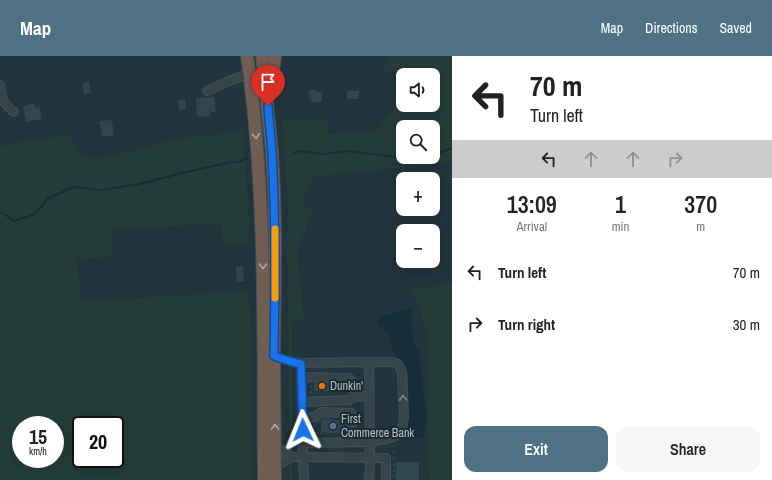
<!DOCTYPE html>
<meta charset="utf-8">
<style>
body{margin:0;font-family:"Archivo Narrow",sans-serif;background:#f6f6f6;color:#222;height:100vh;display:flex;flex-direction:column;font-size:15px;white-space:nowrap}
*{box-sizing:border-box;margin:0}
p{font-size:13px;color:#767676}
.icon{flex:none;width:22px;height:22px;fill:none;stroke:currentColor;stroke-width:2;stroke-linecap:round;stroke-linejoin:round}
.map{position:relative;flex:1;overflow:hidden}
.side{display:flex;flex-direction:column;background:#fff;width:320px}
.side>*{flex:none}
.banner{background:#fff;color:#222;overflow:hidden}
.fabs{position:absolute;left:396px;top:12px;display:grid;gap:8px}
.fabs a{display:grid;place-items:center;width:44px;height:44px;border-radius:8px;background:#fff;box-shadow:0 2px 10px #0003;font-size:20px}
.speed{position:absolute;left:12px;top:360px;display:flex;gap:8px;font-size:20px;font-weight:700;text-align:center}
.speed>*{display:grid;place-content:center;width:52px;height:52px;border-radius:50%;background:#fff;box-shadow:0 2px 10px #0003;line-height:1}
.speed small{font-size:10px;font-weight:400}
.speed .limit{border:2px solid #111;border-radius:6px;background:#fff;color:#111}
.pin{position:absolute;display:grid;place-items:center;width:34px;height:34px;color:#fff;margin:-41px -17px;border-radius:50% 50% 50% 0;rotate:-45deg;box-shadow:0 0 4px #0007}
.pin .icon{rotate:45deg}
.me{position:absolute;width:44px;margin:-22px;rotate:358deg;stroke-linejoin:round;filter:drop-shadow(0 0 3px #0008)}
.turn{display:flex;align-items:center;gap:14px;height:84px;padding:0 12px;font-size:18px}
.turn .icon{width:52px;height:52px;stroke-width:2.5}
.turn b{display:block;font-size:28px;line-height:34px}
.lanes{display:flex;align-items:center;height:38px;padding:0 12px;background:#0003;justify-content:center;gap:20px;direction:ltr}
.lanes .off{opacity:.35}
.eta{display:flex;justify-content:space-evenly;align-items:center;height:68px;text-align:center}
.eta b{font-size:24px;font-weight:600;line-height:28px}
.action{display:flex;gap:8px;margin-top:auto;padding:8px 12px}
.action a{flex:1;height:46px;border-radius:12px;background:#4e7183;color:#fff;font-size:16px;font-weight:600;line-height:46px;text-align:center}
.action a+a{background:#f6f6f6;color:#222}
ul{padding:0;list-style:none}
li{display:flex;align-items:center;gap:12px;height:52px;padding:0 12px}
li div{flex:1}
li b{display:block;font-size:15px}
li em{font-style:normal}
header{display:flex;align-items:center;gap:24px;box-sizing:border-box;height:56px;padding:0 20px;background:#4e7183;color:#fff}
header strong{font-size:19px}
nav{display:flex;gap:22px;margin-inline-start:auto;font-size:14px}
main{display:flex;flex:1;min-height:0}
.map>svg:first-child{display:block}
.green{fill:#243d39;fill-rule:evenodd}
.water{fill:#152e3a}
.lines{fill:none;stroke-linecap:round;stroke-linejoin:round}
.stream{stroke:#152e3a;stroke-width:2}
.building{fill:#314750}
.minor-casing{stroke:#425158;stroke-width:10}
.highway-casing{stroke:#415057;stroke-width:14}
.path{stroke:#3d5550;stroke-width:1;stroke-dasharray:3 3;stroke-linecap:butt}
.minor{stroke:#36454c;stroke-width:8}
.highway{stroke:#725d53;stroke-width:12}
.oneway{stroke:#a4acb1}
.oneway2{stroke:#7a8990}
.route-casing{stroke:#114b97;stroke-width:10}
.route{stroke:#1a73e8;stroke-width:7}
.slow{stroke:#f59e0b;stroke-width:7}
.food-dot{fill:#e8710a;stroke:#1b2a31;stroke-width:1.5}
.service-dot{fill:#5c6f8a;stroke:#1b2a31;stroke-width:1.5}
.labels{text-anchor:middle;dominant-baseline:central;stroke-width:4;stroke-linejoin:round;paint-order:stroke}
.poi-label{font-size:12px;fill:#b1c0c8;stroke:#1b2a31;text-anchor:start}
</style>
<header>
<strong>Map</strong>
<nav><a>Map</a><a>Directions</a><a>Saved</a></nav>
</header>
<main>
<div class="map">
<svg width="452" height="424" viewBox="0 0 452 424">
<rect width="100%" height="100%" fill="#22343c"/>
<g class="green">
<path d="M 388,0 L 452,0 L 452,106 L 314,121 L 302,145 L 313,157 L 297,193 L 304,263 L 292,266 L 292,424 L 289,424 L 288,150 L 282,63 L 328,65 L 328,78 L 378,74 L 401,37 L 399,14 L 382,16 ZM 403,19 L 433,19 L 433,49 L 403,49 ZM 403,71 L 433,71 L 433,101 L 403,101 Z"/>
<path d="M 244,73 L 247,130 L 249,189 L 223,190 L 221,167 L 111,174 L 113,201 L 77,203 L 81,245 L 241,236 L 248,239 L 251,259 L 253,424 L 0,424 L 0,90 L 69,78 L 81,100 L 94,103 L 147,92 L 171,83 L 229,77 ZM 21,369 L 55,369 L 55,403 L 21,403 ZM 81,369 L 115,369 L 115,403 L 81,403 Z"/>
<path d="M 452,229 L 452,424 L 431,424 L 428,415 L 427,405 L 428,278 L 411,232 Z"/>
</g>
<path class="water" d="M 410,252 L 412,253 L 411,261 L 413,287 L 419,296 L 427,365 L 423,382 C 419,383 414,381 410,381 L 408,377 L 406,374 L 409,361 L 408,318 L 408,316 L 395,297 L 392,295 L 393,288 L 391,286 C 391,273 384,276 377,268 L 378,263 C 388,257 400,257 410,252 Z"/>
<g class="lines">
<g class="stream">
<path d="M 294,97 L 301,95 L 324,98 L 346,95 L 396,101 L 403,96"/>
<path d="M 433,98 L 437,98 L 452,92"/>
<path d="M 0,156 C 5,157 9,162 13,165 L 33,159 L 39,154 L 47,143 L 73,131 L 101,134 L 139,128 L 186,116 L 232,106 L 239,106 L 247,102"/>
</g>
</g>
<g class="building">
<path d="M 89,25 L 91,37 L 84,38 L 82,27 Z"/>
<path d="M 309,34 L 316,34 L 316,36 L 322,36 L 322,46 L 311,46 L 311,42 L 309,42 Z"/>
<rect x="347" y="35" width="12" height="8"/>
<path d="M 214,41 L 216,56 L 210,56 L 210,60 L 197,61 L 196,42 Z"/>
<path d="M 185,43 L 186,53 L 179,54 L 178,44 Z"/>
<path d="M 34,47 L 35,52 L 39,51 L 42,63 L 26,66 L 23,50 Z"/>
<path d="M 112,64 L 114,79 L 102,81 L 99,65 Z"/>
<path d="M 243,210 L 244,225 L 237,226 L 236,211 Z"/>
<rect x="314" y="327" width="16" height="8"/>
<path d="M 323,362 L 330,362 L 330,364 L 345,364 L 345,376 L 329,377 L 329,376 L 321,376 L 321,364 Z"/>
<rect x="396" y="406" width="23" height="18"/>
</g>
<g class="lines">
<g class="minor-casing">
<g id="minor">
<path d="M 0,29 C 2,44 2,46 14,56"/>
<path d="M 207,35 L 229,25 L 250,17"/>
<path d="M 274,300 L 292,306 L 301,307 L 369,306 L 370,407 L 369,424"/>
<path d="M 301,307 L 303,401 L 386,402 L 386,424"/>
<path d="M 301,321 L 349,322 L 353,327 L 354,341"/>
<path d="M 302,346 L 349,344 L 354,341 L 369,340"/>
<path d="M 303,362 L 315,361 L 321,356 L 351,357 L 352,386"/>
<path d="M 303,387 L 370,386 L 391,382 L 395,380 L 399,375 L 403,369 L 404,361 L 402,316 L 398,308 L 392,306 L 369,306"/>
<path d="M 275,390 L 292,401"/>
<path d="M 275,411 L 292,401 L 303,401 L 304,424"/>
</g>
</g>
<g class="highway-casing">
<g id="highway">
<path d="M 247,0 C 267,140 263,283 264,424"/>
<path d="M 262,0 L 272,97 L 274,134 L 275,186 L 274,300 L 275,424"/>
<path d="M 271,33 L 275,0"/>
</g>
</g>
<g class="path">
<path d="M 311,338 L 311,329"/>
<path d="M 315,368 L 315,376"/>
<path d="M 311,380 L 311,377 L 344,377"/>
<path d="M 393,389 L 394,392 L 394,424"/>
</g>
<use href="#minor" class="minor"/>
<use href="#highway" class="highway"/>
</g>
<defs><path id="oneway-chevron" d="M-2-3.5L2.5 0L-2 3.5" fill="none" stroke-width="1.6" stroke-linecap="round" stroke-linejoin="round"/></defs>
<g class="oneway">
<use href="#oneway-chevron" transform="translate(256 80) rotate(85)"/>
<use href="#oneway-chevron" transform="translate(263 210) rotate(90)"/>
<use href="#oneway-chevron" transform="translate(275 371) rotate(-90)"/>
</g>
<use class="oneway2" href="#oneway-chevron" transform="translate(403 342) rotate(-93)"/>
<g class="lines">
<g class="route-casing">
<path id="route" d="M 268,50 C 269,66 271,82 272,98 C 276,166 275,233 274,300 L 292,306 L 301,308 L 303,374"/>
</g>
<use href="#route" class="route"/>
<path class="slow" d="M 275,242 L 275,173"/>
</g>
<circle class="food-dot" cx="322" cy="330" r="4"/>
<circle class="service-dot" cx="333" cy="370" r="4"/>
<g class="labels">
<g class="poi-label">
<text x="330" y="330">Dunkin'</text>
<text x="341" y="363">First<tspan x="341" dy="14">Commerce Bank</tspan></text>
</g>
</g>
</svg>
<div class="fabs">
<a><svg class="icon" aria-label="sound" viewBox="0 0 24 24"><path d="M4 9h4l5-4v14l-5-4H4zM17 9q2 3 0 6"/></svg></a>
<a><svg class="icon" aria-label="search" viewBox="0 0 24 24"><circle cx="10" cy="10" r="6"/><path d="M15 15l6 6"/></svg></a>
<a>+</a>
<a>−</a>
</div>
<div class="speed"><div>15<small>km/h</small></div><div class="limit">20</div></div>
<div class="pin" style="left:268px;top:50px;background:#d93025"><svg class="icon" aria-label="arrive" viewBox="0 0 24 24"><path d="M6 21V4h12l-3 4 3 4H6"/></svg></div>
<svg class="me" style="left:303px;top:374px" viewBox="-20 -20 40 40"><path d="M0-17L14 15 0 8-14 15z" fill="#1a73e8" stroke="#fff" stroke-width="4"/></svg>
</div>
<section class="side">
<div class="banner">
<div class="turn"><svg class="icon" aria-label="left" viewBox="0 0 24 24"><path d="M17 20v-9H6M10 6l-5 5 5 5"/></svg><div><b>70 m</b>Turn left</div></div>
<div class="lanes"><svg class="icon" aria-label="left" viewBox="0 0 24 24"><path d="M17 20v-9H6M10 6l-5 5 5 5"/></svg><svg class="icon off" aria-label="ahead" viewBox="0 0 24 24"><path d="M12 20V5M6 11l6-6 6 6"/></svg><svg class="icon off" aria-label="ahead" viewBox="0 0 24 24"><path d="M12 20V5M6 11l6-6 6 6"/></svg><svg class="icon off" aria-label="right" viewBox="0 0 24 24"><path d="M7 20v-9h11M14 6l5 5-5 5"/></svg></div>
</div>
<div class="eta">
<div><b>13:09</b><p>Arrival</p></div>
<div><b>1</b><p>min</p></div>
<div><b>370</b><p>m</p></div>
</div>
<ul>
<li><svg class="icon" aria-label="left" viewBox="0 0 24 24"><path d="M17 20v-9H6M10 6l-5 5 5 5"/></svg><div><b>Turn left</b></div><em>70 m</em></li>
<li><svg class="icon" aria-label="right" viewBox="0 0 24 24"><path d="M7 20v-9h11M14 6l5 5-5 5"/></svg><div><b>Turn right</b></div><em>30 m</em></li>
</ul>
<div class="action"><a>Exit</a><a>Share</a></div>
</section>
</main>
